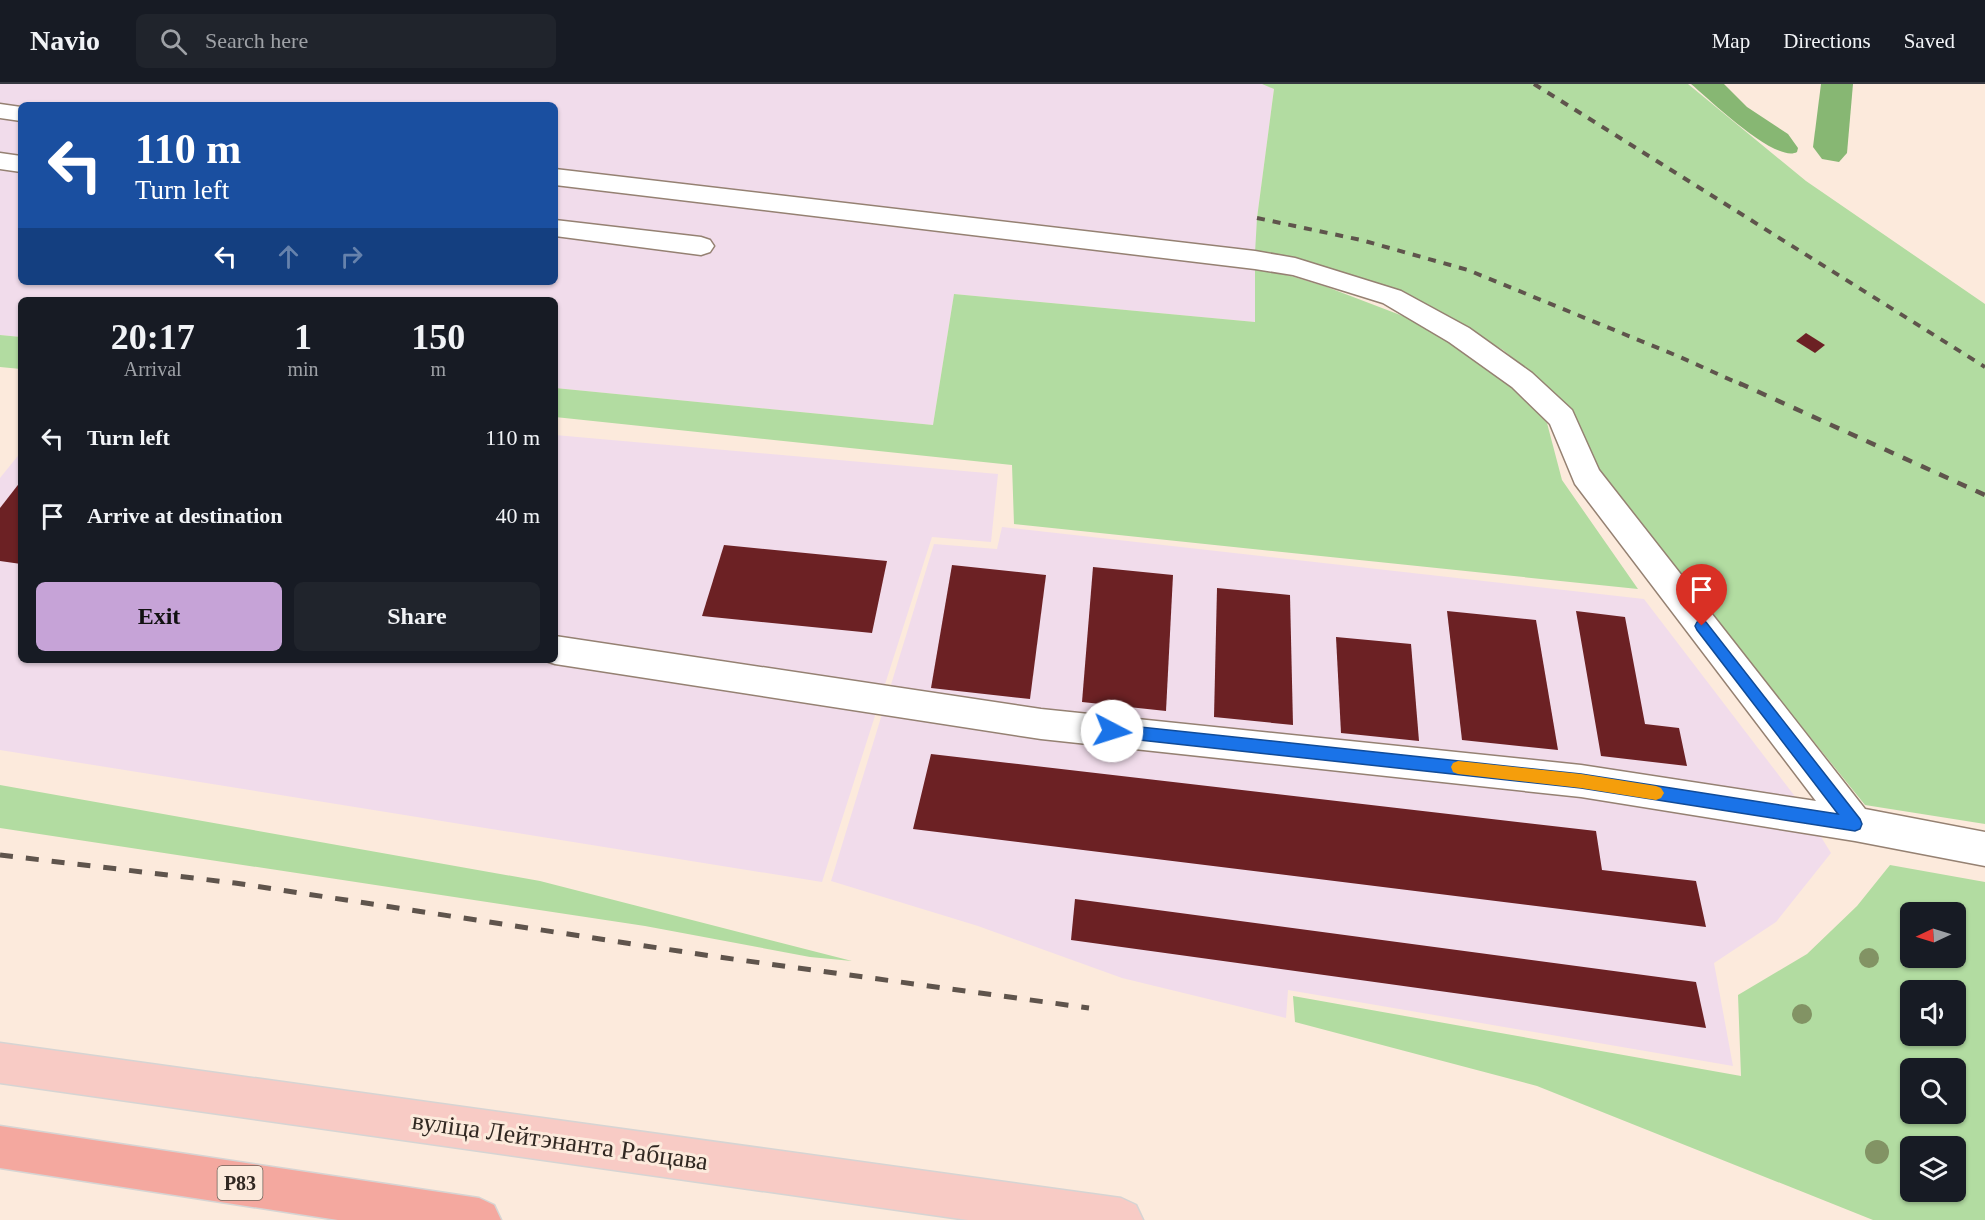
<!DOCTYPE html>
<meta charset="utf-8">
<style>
body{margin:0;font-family:"Times New Roman",serif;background:#20242c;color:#f1f3f6;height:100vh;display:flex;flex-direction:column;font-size:22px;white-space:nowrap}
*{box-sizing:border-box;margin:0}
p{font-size:20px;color:#9ea1a6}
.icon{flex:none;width:33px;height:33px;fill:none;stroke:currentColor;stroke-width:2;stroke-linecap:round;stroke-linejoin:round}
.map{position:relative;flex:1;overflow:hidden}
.sheet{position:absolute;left:18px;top:213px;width:540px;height:366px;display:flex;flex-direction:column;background:#171b24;border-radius:9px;box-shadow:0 2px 4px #0004}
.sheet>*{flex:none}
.hud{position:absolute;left:18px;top:18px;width:540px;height:183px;border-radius:9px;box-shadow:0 2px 4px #0004;background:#1a4fa0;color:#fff;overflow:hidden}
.needle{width:39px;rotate:266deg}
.controls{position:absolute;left:1900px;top:818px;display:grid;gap:12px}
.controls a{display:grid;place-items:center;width:66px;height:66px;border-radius:9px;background:#171b24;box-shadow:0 2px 4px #0004;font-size:30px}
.pin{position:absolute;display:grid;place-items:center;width:51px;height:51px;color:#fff;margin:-62px -26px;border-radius:50% 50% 50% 0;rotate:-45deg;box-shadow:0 0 6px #0007}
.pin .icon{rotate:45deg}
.me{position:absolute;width:66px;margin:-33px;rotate:95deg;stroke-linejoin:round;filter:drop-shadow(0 0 4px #0008)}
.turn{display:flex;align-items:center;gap:21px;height:126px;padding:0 18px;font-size:27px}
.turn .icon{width:78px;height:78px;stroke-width:2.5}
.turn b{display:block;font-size:42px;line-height:51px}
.lanes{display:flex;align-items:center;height:57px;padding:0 18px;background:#0003;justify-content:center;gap:30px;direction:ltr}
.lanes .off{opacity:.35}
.eta{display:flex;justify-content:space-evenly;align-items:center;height:102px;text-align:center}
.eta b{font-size:36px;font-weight:800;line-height:42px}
.primary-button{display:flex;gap:12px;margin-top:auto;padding:12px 18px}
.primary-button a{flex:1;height:69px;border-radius:9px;background:#c6a3d7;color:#111;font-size:24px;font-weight:800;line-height:69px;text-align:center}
.primary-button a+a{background:#20242c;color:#f1f3f6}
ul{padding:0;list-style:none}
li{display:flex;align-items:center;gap:18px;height:78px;padding:0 18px}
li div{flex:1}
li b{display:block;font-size:22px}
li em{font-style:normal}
header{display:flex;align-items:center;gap:36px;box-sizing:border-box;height:84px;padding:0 30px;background:#171b24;border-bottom:2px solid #363941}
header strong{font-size:28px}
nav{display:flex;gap:33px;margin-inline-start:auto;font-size:21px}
.search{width:420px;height:54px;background:#20242c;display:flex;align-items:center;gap:15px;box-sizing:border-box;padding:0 21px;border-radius:9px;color:#9ea1a6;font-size:22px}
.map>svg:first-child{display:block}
.industrial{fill:#f1dceb;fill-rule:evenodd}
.green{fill:#b2dca1;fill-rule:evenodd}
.forest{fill:#87b773}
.building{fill:#6c2124}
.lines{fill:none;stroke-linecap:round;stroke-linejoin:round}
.minor-casing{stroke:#958172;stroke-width:3}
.major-casing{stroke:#d6d4d3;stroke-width:3}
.highway-casing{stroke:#d6d4d3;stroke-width:3}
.minor{fill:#fff;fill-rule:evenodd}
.major{fill:#f8cbc5;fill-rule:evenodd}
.highway{fill:#f4a89f;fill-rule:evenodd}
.rail-far2{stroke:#5f544c;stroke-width:4;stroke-dasharray:8 8;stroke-linecap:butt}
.rail-far1{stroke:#5f544c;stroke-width:4.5;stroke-dasharray:10 10;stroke-linecap:butt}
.rail{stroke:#5f544c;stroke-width:5;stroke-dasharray:13 13;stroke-linecap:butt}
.tree{fill:#829364}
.route{fill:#1a73e8;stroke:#114b97;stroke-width:1.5}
.slow{fill:#f59e0b}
.labels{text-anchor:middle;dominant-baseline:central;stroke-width:6;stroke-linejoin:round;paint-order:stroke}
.shield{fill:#fceadc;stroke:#6e625a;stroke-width:1.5}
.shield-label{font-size:20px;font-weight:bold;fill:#312822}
.near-street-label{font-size:26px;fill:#312822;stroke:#fceadc}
</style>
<header>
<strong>Navio</strong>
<div class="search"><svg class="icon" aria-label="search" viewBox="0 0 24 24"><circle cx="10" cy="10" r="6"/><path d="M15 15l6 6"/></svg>Search here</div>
<nav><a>Map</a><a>Directions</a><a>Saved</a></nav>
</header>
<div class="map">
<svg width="1985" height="1136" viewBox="0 0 1985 1136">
<rect width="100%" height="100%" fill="#fceadc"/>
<g class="industrial">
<path d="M 0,0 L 1262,0 L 1274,5 L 1257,134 L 1255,238 L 954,210 L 933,341 L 555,304 L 555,216 L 21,216 L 21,253 L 0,251 ZM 21,21 L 555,21 L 555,198 L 21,198 Z"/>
<path d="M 555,351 L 998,390 L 991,458 L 932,453 L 822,798 L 0,666 L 0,394 L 21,368 L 21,576 L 555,576 Z"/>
<path d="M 1002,443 L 1644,515 L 1800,719 L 1831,769 L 1776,838 L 1714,879 L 1733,982 L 1288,906 L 1286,934 L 1122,894 L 978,842 L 831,797 L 934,460 L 997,465 Z"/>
</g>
<g class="green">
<path d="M 1262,0 L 1688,0 L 1806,97 L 1985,220 L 1985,740 L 1865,721 L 1601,394 L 1577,337 L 1541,297 L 1503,266 L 1411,212 L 1326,183 L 1294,175 L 1255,169 L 1257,134 L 1274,5 Z"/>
<path d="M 1255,185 L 1291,192 L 1327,203 L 1416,237 L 1493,288 L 1524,314 L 1547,339 L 1562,396 L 1638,505 L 1014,440 L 1012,381 L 555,333 L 555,304 L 933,341 L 954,210 L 1255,238 Z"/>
<path d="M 0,251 L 21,253 L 21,285 L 0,283 Z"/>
<path d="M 0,701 L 540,797 L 852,877 L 810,873 L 645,842 L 0,744 Z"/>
<path d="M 1890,781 L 1985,798 L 1985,1136 L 1873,1136 L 1537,1002 L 1295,938 L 1293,912 L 1741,992 L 1738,911 L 1807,870 L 1857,822 ZM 1911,828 L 1956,828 L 1956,873 L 1911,873 ZM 1911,906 L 1956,906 L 1956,951 L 1911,951 ZM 1911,984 L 1956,984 L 1956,1029 L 1911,1029 ZM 1911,1062 L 1956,1062 L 1956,1107 L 1911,1107 Z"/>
</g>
<g class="forest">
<path d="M 1691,0 L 1724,0 L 1747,23 L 1788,50 L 1798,64 L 1797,68 C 1776,80 1709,15 1691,0 Z"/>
<path d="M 1821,0 L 1853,0 L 1847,69 L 1839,78 L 1822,75 L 1813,63 Z"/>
</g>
<g class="building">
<path d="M 1806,249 L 1825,261 L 1815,269 L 1796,257 Z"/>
<path d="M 21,397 L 21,480 L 0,477 L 0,424 Z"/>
<path d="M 724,461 L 887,477 L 872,549 L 702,532 Z"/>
<path d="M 952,481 L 1046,491 L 1030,615 L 931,604 Z"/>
<path d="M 1093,483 L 1173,491 L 1166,627 L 1082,618 Z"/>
<path d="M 1217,504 L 1290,511 L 1293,641 L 1214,633 Z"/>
<path d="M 1447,527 L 1536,536 L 1558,666 L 1462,656 Z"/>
<path d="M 1576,527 L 1625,533 L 1645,640 L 1679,644 L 1687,682 L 1601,672 Z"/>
<path d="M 1336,553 L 1411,560 L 1419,657 L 1341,649 Z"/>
<path d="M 931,670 L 1596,747 L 1602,786 L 1696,797 L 1706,843 L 913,745 Z"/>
<path d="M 1075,815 L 1696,898 L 1706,944 L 1071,856 Z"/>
</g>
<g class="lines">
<g class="minor-casing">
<g id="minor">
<path d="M 0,20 L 21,23 L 21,37 L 0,34 Z"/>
<path d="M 0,69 L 21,72 L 21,88 L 0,85 Z"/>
<path d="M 555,85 L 1255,167 L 1295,174 L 1401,207 L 1469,244 L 1532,289 L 1572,326 L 1599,386 L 1865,725 L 1985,748 L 1985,782 L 1855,757 L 1581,713 L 1041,655 L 555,580 L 543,576 L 555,576 L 555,552 L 1041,625 L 1581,681 L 1816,717 L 1575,400 L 1550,340 L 1512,303 L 1449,258 L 1383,219 L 1293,191 L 1255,185 L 555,101 Z"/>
<path d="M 555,136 L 701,153 L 710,156 L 714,162 L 710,168 L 701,171 L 555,152 Z"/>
</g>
</g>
<g class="major-casing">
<path id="major" d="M 0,959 L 1121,1114 L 1136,1121 L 1143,1136 L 968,1136 L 0,999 Z"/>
</g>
<g class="highway-casing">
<path id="highway" d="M 0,1042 L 479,1114 L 494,1121 L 501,1136 L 338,1136 L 0,1084 Z"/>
</g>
<use href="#minor" class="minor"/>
<use href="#major" class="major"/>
<use href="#highway" class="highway"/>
<g class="rail-far2">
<path d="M 1534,0 L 1985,283"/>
<path d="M 1257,134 L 1361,156 L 1468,186 L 1680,273 L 1742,301"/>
</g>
<path class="rail-far1" d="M 1739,299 L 1985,411"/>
<path class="rail" d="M 0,771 L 235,799 L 711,872 L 1089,924"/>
</g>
<g class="tree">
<circle cx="1869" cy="874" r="10"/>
<circle cx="1802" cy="930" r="10"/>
<circle cx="1877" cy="1068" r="12"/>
</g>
<path class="route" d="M 1702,536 L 1706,538 L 1860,735 L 1862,740 L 1860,745 L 1855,747 L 1581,704 L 1112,653 L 1107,651 L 1105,647 L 1107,642 L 1112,640 L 1581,690 L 1838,730 L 1697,546 L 1695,542 L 1697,538 Z"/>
<path class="slow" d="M 1458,677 L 1581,690 L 1656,702 L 1661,704 L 1664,709 L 1661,714 L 1656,716 L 1581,704 L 1458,690 L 1453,688 L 1451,683 L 1453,679 Z"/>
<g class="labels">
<rect class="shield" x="217.5" y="1082" width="45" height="34" rx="4.5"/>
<g class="shield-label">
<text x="240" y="1099">Р83</text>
</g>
<g class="near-street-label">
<text transform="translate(560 1057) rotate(8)">вуліца Лейтэнанта Рабцава</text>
</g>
</g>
</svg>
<div class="controls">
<a><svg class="needle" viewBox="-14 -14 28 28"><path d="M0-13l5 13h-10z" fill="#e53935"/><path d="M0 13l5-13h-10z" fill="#9ea1a6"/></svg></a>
<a><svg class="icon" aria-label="sound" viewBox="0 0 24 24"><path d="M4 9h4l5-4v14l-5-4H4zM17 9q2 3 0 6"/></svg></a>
<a><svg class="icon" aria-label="search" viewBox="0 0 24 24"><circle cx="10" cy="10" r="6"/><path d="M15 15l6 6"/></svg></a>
<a><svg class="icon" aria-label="layers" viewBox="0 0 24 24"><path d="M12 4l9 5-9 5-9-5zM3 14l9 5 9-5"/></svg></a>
</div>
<div class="pin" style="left:1702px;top:542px;background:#d93025"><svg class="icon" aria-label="arrive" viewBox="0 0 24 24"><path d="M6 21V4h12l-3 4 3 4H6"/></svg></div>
<svg class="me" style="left:1112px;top:647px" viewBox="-20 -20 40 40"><circle r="19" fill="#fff"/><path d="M0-13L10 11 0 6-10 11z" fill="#1a73e8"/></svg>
<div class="hud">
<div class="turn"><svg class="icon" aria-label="left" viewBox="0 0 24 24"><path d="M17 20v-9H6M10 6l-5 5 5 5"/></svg><div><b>110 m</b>Turn left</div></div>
<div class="lanes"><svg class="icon" aria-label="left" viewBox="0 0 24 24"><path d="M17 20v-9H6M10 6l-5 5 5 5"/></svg><svg class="icon off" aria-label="ahead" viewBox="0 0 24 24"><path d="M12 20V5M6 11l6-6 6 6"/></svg><svg class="icon off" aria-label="right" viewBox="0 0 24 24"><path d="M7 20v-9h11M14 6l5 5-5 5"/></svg></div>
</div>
<section class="sheet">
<div class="eta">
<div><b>20:17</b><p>Arrival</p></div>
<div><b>1</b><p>min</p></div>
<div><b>150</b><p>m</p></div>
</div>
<ul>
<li><svg class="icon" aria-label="left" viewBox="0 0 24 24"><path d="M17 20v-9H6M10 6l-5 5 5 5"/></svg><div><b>Turn left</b></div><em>110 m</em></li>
<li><svg class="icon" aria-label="arrive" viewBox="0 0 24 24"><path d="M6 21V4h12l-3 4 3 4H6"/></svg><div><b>Arrive at destination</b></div><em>40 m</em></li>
</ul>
<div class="primary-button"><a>Exit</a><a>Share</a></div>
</section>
</div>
